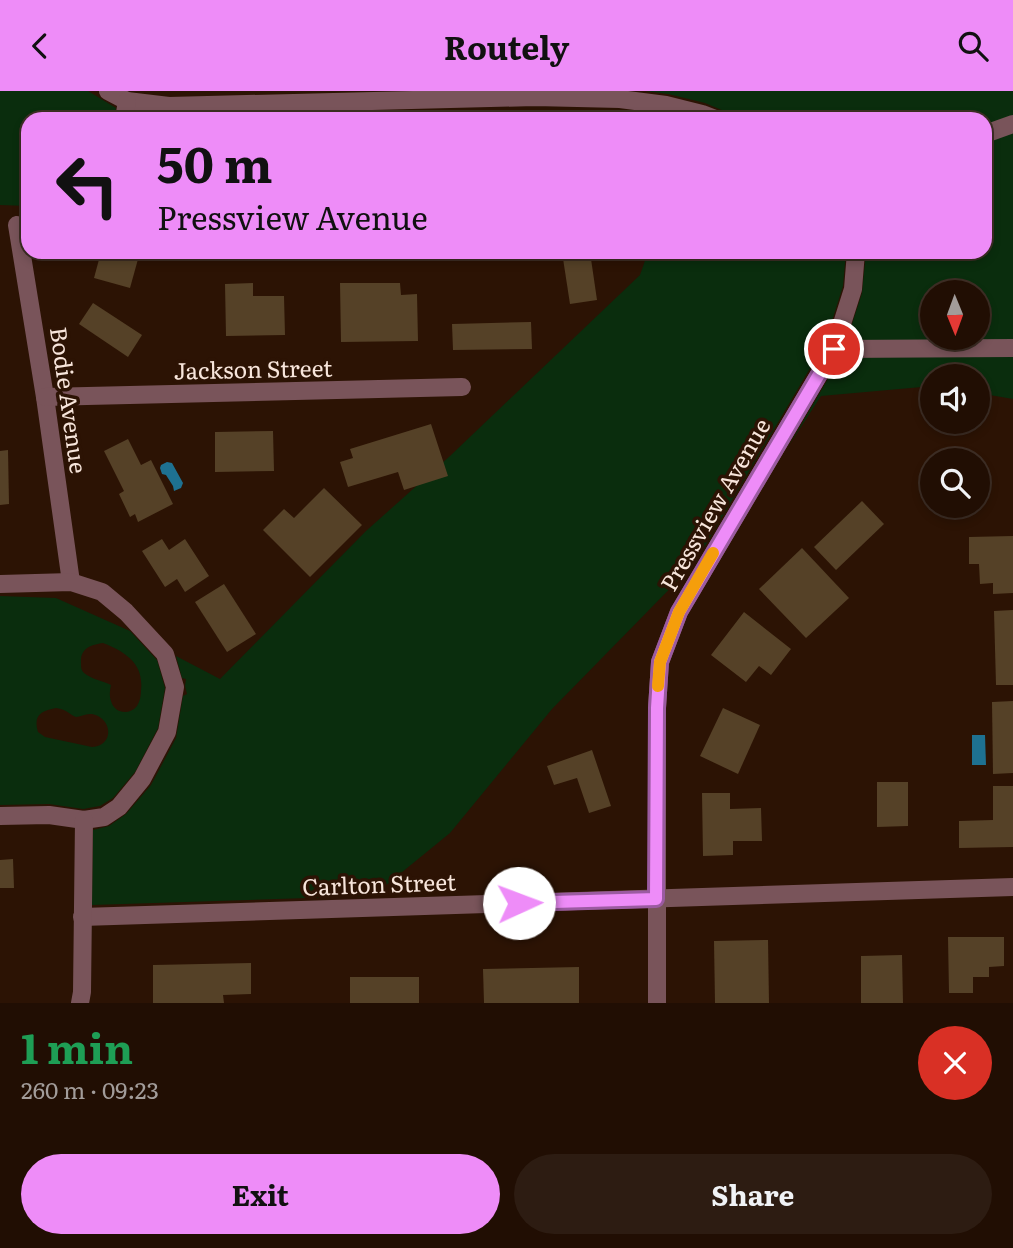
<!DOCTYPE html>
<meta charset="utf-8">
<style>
body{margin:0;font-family:Literata,serif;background:#2d1c12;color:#f1f3f6;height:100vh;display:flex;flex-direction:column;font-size:26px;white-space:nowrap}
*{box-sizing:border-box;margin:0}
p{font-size:23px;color:#a29c9a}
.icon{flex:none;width:38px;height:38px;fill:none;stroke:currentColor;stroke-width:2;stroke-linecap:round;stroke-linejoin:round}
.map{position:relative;height:912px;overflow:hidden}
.side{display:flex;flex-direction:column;background:#210e03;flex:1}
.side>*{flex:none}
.banner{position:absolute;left:21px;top:21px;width:971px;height:147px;border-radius:21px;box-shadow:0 4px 10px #0003,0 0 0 2px #3e2e25;background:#ee8cf8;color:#111;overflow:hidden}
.needle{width:46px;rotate:179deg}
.tools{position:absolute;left:920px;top:189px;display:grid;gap:14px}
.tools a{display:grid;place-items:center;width:70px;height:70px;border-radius:50%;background:#210e03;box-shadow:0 4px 10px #0003,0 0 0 2px #3e2e25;font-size:35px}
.pin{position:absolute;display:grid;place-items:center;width:60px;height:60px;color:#fff;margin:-30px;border:4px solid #fff;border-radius:50%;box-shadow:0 2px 7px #0007}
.me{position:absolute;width:77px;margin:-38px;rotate:88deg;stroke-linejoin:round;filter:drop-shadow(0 0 5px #0008)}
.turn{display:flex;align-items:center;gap:24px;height:147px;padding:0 21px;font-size:32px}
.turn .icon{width:91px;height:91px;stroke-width:2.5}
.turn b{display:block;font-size:49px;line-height:60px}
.round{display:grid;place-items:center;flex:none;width:74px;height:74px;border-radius:37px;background:#2d1c12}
.headline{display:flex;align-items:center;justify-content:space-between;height:119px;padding:0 21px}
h1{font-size:42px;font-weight:700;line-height:52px;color:#1e9e55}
.action{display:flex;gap:14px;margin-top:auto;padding:14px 21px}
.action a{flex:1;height:80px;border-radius:42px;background:#ee8cf8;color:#111;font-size:28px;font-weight:700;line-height:80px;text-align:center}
.action a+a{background:#2d1c12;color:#f1f3f6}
header{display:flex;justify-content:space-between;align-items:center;height:91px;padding:0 21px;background:#ee8cf8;color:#111;font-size:32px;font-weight:700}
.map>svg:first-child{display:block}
.green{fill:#0a2d0d;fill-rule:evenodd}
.water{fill:#1e7191}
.building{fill:#554127}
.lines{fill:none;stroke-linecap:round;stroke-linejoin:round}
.minor{stroke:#79545a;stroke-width:18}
.route-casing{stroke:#9b5ba1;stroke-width:18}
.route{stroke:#ee8cf8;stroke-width:12}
.slow{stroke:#f59e0b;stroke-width:12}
.labels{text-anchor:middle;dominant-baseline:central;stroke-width:7;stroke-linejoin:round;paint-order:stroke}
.street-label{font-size:23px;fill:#f7e5db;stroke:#2c1304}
</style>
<header><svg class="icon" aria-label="back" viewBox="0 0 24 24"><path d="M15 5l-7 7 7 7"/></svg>Routely<svg class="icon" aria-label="search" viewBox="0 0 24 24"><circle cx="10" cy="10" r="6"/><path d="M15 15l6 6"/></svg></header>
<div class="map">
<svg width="1013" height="912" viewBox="0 0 1013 912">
<rect width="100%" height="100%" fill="#2c1304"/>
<g class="green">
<path d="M 0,0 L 88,0 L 116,17 L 114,28 L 28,28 L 28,115 L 0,114 Z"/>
<path d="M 645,0 L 1013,0 L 1013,308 L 978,302 L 978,285 L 933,285 L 933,295 L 821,305 L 788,356 L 842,264 L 862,202 L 866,161 L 985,161 L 985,28 L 743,28 L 705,12 L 668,3 ZM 933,201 L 978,201 L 978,247 L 933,247 Z"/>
<path d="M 648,161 L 846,161 L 843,195 L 825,252 L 695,472 L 552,618 L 450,742 L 374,804 L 369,805 L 92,814 L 93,739 L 109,735 L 126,723 L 151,694 L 176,647 L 183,605 L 187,603 L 185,595 L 186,588 L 182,587 L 176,565 L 220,588 L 366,440 L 450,365 L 640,184 Z"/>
<path d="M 0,505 L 56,507 L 130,540 L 157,569 L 165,597 L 158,637 L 135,681 L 113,707 L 100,715 L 83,718 L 49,713 L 0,714 ZM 103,552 C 126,561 144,573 141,599 C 141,605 140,610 137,615 C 129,625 114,622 111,610 C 109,605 110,599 111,594 C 103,590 91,588 84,582 C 81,579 81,576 81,572 C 80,557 91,554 103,552 ZM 56,617 C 67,618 71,625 76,626 C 82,626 88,620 98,625 C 113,633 112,655 92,656 L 45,646 L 38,641 C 33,624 41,620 56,617 Z"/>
</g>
<g class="water">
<path d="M 167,371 L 172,372 L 183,392 L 181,397 L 174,400 L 173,395 L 166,384 L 162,383 L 160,377 L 161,374 Z"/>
<path d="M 972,644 L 985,644 L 986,674 L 972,674 Z"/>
</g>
<g class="building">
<path d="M 101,161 L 140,161 L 130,197 L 94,187 Z"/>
<path d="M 562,161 L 590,161 L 597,209 L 570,213 Z"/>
<path d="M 253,192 L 253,205 L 284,205 L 285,244 L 226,245 L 225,193 Z"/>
<path d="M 340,192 L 400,192 L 401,204 L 417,203 L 418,250 L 341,251 Z"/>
<path d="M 93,212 L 142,244 L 128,266 L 79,233 Z"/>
<path d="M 531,231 L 532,258 L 453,259 L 452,233 Z"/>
<path d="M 431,333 L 448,385 L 404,399 L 398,381 L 348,396 L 340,371 L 353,367 L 350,358 Z"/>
<path d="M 273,340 L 274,380 L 215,381 L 215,341 Z"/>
<path d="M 128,348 L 141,374 L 151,369 L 173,413 L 138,431 L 135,423 L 130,426 L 119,403 L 124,400 L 104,360 Z"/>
<path d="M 8,359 L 9,413 L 0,414 L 0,360 Z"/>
<path d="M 324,397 L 362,434 L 310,486 L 263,439 L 284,418 L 294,427 Z"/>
<path d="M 862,410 L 884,433 L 836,479 L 814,456 Z"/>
<path d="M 1013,445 L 1013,502 L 993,503 L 993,492 L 980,493 L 979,473 L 969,473 L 969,446 Z"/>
<path d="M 162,448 L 169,459 L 185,448 L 209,485 L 185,501 L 177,488 L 165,496 L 142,460 Z"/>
<path d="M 802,457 L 849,507 L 806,547 L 759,498 Z"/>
<path d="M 224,493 L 256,543 L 227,561 L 195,511 Z"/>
<path d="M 1013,519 L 1013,594 L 996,594 L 994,520 Z"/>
<path d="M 744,521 L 791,558 L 771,584 L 759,575 L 746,591 L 711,564 Z"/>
<path d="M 1013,610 L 1013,682 L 993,683 L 992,611 Z"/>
<path d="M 723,617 L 760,634 L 738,683 L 700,665 Z"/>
<path d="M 592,659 L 611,715 L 589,722 L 577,687 L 554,694 L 547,675 Z"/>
<path d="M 877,691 L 908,691 L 908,735 L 877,736 Z"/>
<path d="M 993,695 L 1013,695 L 1013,756 L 959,757 L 959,730 L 993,729 Z"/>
<path d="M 702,702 L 730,702 L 730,718 L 761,717 L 762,750 L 733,750 L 733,764 L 703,765 Z"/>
<path d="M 13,768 L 14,797 L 0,797 L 0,769 Z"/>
<path d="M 948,846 L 1004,846 L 1004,875 L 989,876 L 989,886 L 973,886 L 973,902 L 949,902 Z"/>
<path d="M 768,849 L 769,912 L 715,912 L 714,850 Z"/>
<path d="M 902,864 L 903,912 L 861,912 L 861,865 Z"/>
<path d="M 251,872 L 251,903 L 223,904 L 224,912 L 153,912 L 153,874 Z"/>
<path d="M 579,876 L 579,912 L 484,912 L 483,878 Z"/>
<rect x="350" y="886" width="69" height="26"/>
</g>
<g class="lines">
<g class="minor">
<path d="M 108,0 L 127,10 L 169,15 L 535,6 L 620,8 L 666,14 L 702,23 L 715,28"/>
<path d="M 124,28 L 127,10"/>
<path d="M 985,43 L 1013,33"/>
<path d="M 17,134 L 45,306 L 71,491"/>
<path d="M 834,258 L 1013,257"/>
<path d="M 45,306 L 462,296"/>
<path d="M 0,493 L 71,491 L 102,501 L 126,521 L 165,563 L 175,596 L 167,641 L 142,688 L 119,716 L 104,726 L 84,729 L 49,724 L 0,725"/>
<path d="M 82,826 L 1013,796"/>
<path d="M 80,912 L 82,901 L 84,729"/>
<path d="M 657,912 L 657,617 L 660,571 L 679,521 L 834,258 L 853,198 L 856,161"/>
</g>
</g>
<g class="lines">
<g class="route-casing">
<path id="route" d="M 519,812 L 656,808 L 657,617 L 660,571 L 679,521 L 834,258"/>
</g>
<use href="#route" class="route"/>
<path class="slow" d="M 658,595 L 660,571 L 679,521 L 713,462"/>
</g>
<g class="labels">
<g class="street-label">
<text transform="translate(253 277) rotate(-1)">Jackson Street</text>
<text transform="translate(70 309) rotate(82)">Bodie Avenue</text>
<text transform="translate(714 413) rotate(-60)">Pressview Avenue</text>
<text transform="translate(379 792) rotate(-2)">Carlton Street</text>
</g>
</g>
</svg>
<div class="tools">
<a><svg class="needle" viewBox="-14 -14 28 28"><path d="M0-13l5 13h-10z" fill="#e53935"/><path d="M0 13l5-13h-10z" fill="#a29c9a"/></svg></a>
<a><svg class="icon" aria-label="sound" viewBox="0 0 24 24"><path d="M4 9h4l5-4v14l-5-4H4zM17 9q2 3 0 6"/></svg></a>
<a><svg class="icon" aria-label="search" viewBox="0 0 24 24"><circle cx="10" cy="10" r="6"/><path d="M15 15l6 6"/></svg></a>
</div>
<div class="pin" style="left:834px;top:258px;background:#d93025"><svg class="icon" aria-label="arrive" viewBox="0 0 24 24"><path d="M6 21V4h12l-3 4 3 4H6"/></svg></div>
<svg class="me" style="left:519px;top:812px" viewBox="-20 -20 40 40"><circle r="19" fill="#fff"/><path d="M0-13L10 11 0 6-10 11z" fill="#ee8cf8"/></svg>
<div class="banner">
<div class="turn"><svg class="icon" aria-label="left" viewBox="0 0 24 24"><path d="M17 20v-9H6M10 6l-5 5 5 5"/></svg><div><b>50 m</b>Pressview Avenue</div></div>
</div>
</div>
<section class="side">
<div class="headline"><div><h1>1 min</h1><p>260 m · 09:23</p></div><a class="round" style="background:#d93025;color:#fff"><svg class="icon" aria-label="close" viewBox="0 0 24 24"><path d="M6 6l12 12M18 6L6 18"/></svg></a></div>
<div class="action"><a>Exit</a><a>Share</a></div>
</section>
